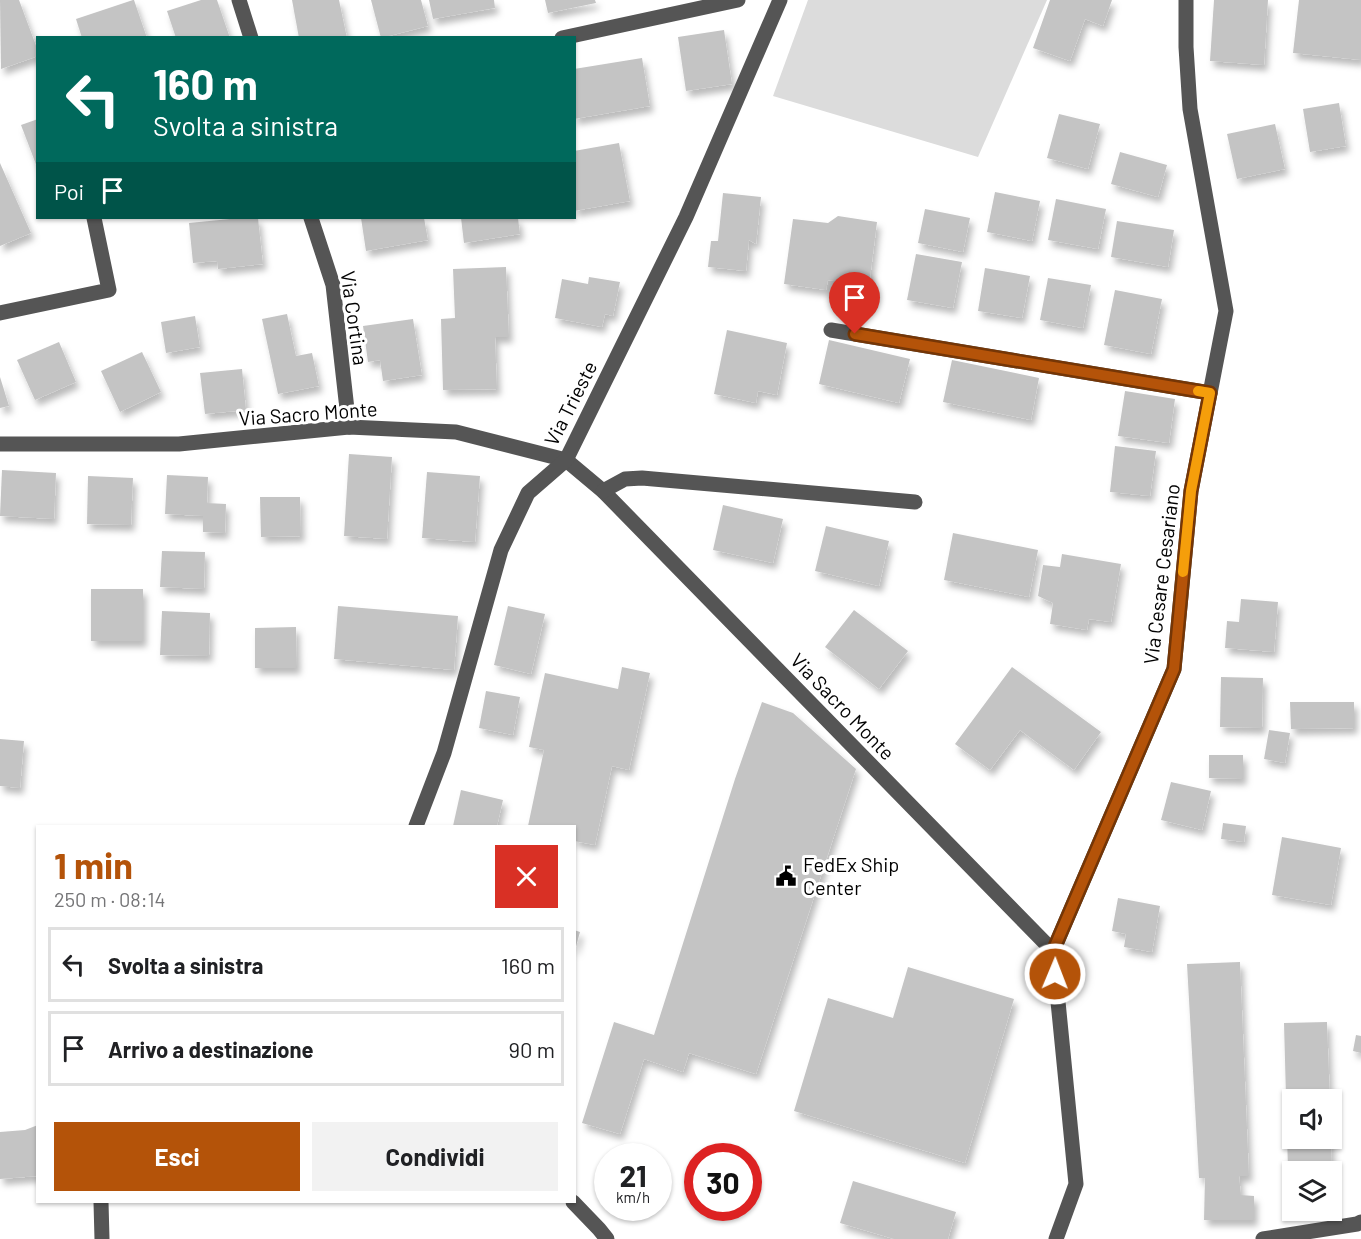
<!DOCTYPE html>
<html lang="it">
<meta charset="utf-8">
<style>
body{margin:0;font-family:Barlow,sans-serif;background:#f2f2f2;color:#202124;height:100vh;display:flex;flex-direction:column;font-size:22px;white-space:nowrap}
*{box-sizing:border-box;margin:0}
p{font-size:20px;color:#757577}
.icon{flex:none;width:33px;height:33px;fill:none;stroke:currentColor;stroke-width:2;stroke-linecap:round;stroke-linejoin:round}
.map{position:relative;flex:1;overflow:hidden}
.panel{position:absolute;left:36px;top:825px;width:540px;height:378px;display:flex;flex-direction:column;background:#fff;border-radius:0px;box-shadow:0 2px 4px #0004}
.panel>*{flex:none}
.hud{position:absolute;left:36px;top:36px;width:540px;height:183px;border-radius:0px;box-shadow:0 2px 4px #0004;background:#00695c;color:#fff;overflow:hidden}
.fabs{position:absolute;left:1282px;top:1089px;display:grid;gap:12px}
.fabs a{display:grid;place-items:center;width:60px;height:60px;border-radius:0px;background:#fff;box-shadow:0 2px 4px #0004;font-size:30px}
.speed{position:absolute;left:594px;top:1143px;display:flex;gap:12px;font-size:30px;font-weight:700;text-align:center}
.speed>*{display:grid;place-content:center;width:78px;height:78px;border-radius:50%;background:#fff;box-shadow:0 2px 4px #0004;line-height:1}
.speed small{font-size:15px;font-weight:400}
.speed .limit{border:9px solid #d22;background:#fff;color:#111}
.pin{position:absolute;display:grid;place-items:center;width:51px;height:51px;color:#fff;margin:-62px -26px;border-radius:50% 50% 50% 0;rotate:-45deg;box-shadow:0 0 6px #0007}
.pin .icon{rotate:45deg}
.me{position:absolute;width:66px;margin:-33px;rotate:1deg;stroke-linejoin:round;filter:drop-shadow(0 0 4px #0008)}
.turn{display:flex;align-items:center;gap:21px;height:126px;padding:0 18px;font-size:27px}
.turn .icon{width:78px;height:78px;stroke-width:2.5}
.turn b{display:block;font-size:42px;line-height:51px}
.then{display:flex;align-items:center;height:57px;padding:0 18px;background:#0003;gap:12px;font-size:22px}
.round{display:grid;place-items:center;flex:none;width:63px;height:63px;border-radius:0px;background:#f2f2f2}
.overview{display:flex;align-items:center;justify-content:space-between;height:102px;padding:0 18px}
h1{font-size:36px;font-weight:700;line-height:45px;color:#b45309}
.primary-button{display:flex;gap:12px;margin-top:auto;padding:12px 18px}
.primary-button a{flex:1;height:69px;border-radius:0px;background:#b45309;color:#fff;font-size:24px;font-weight:700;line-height:69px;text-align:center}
.primary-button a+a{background:#f2f2f2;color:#202124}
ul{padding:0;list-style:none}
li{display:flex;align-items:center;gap:18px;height:75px;margin:0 12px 9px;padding:0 6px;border:3px solid #e0e0e0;border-radius:0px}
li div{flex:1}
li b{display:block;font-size:22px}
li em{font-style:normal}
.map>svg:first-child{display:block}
.green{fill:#dcdcdc}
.building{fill:#c4c4c4;filter:url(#shadow)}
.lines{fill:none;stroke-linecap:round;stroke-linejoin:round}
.minor{stroke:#555;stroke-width:15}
.route-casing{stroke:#753606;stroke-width:15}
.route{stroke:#b45309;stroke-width:10}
.slow{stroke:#f59e0b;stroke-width:10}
.labels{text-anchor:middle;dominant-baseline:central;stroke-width:6;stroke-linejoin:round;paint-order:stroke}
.street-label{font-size:20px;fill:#000;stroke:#fff}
.poi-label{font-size:20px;fill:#000;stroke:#fff;text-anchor:start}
</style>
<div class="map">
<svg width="1361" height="1239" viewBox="0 0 1361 1239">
<defs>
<filter id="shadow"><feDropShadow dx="3.5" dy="6" stdDeviation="3" flood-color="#0004"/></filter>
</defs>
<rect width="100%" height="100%" fill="#fff"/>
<path class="green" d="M 808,0 L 1047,0 L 978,157 L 773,96 Z"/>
<g class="building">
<path d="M 0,0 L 19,0 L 38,51 L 38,56 L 1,69 Z"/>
<path d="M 133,0 L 134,0 L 147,38 L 82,38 L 76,19 Z"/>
<path d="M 201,0 L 217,0 L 230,38 L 176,38 L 167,11 Z"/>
<path d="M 292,0 L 339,0 L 347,38 L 299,38 Z"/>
<path d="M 371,0 L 421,0 L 428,26 L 381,38 Z"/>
<path d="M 429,0 L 494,0 L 495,8 L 433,19 Z"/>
<path d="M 545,0 L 595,0 L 596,3 L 548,13 Z"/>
<path d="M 1050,0 L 1112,0 L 1103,26 L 1085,19 L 1070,61 L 1033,48 Z"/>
<path d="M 1214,0 L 1268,0 L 1264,65 L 1210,61 Z"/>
<path d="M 1299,0 L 1361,0 L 1361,60 L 1293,53 Z"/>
<path d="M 724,30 L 732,84 L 686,91 L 678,37 Z"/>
<path d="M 642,58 L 650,106 L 574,119 L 574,69 Z"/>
<path d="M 1339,103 L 1346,146 L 1310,152 L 1303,109 Z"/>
<path d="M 1059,114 L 1100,124 L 1088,169 L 1047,158 Z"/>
<path d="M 38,119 L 38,167 L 37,167 L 21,125 Z"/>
<path d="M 1275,124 L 1285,169 L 1237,179 L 1227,134 Z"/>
<path d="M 619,143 L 630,201 L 574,211 L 574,151 Z"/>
<path d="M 1120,152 L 1167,165 L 1158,197 L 1111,184 Z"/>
<path d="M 0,163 L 31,233 L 0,246 Z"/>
<path d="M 995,192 L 1040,201 L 1032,241 L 987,232 Z"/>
<path d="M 723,193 L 761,197 L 756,244 L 749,240 L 746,271 L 708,267 L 711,241 L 718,241 Z"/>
<path d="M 1056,199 L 1106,209 L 1098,249 L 1048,240 Z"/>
<path d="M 925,209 L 970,218 L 963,252 L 918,243 Z"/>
<path d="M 838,216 L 877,222 L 869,286 L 828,280 L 826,290 L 784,284 L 793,219 L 828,223 Z"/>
<path d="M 240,218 L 258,218 L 263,264 L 218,269 L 217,261 L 193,263 L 189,223 Z"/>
<path d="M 361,218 L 424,218 L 428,240 L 366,251 Z"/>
<path d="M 461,218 L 518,218 L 520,234 L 464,243 Z"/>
<path d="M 1117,221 L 1174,230 L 1168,267 L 1111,257 Z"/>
<path d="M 916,254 L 962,262 L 953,308 L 907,300 Z"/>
<path d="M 506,267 L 509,337 L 495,337 L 497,389 L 443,390 L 441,319 L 455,318 L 453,269 Z"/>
<path d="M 985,268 L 1030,276 L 1022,318 L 978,311 Z"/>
<path d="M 589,277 L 620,282 L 613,316 L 605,314 L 602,327 L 555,318 L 562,279 L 588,284 Z"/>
<path d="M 1048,278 L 1091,285 L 1083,328 L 1040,320 Z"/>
<path d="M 1115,290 L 1162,299 L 1151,354 L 1104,345 Z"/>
<path d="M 287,314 L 296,356 L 312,353 L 319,386 L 278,394 L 262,319 Z"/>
<path d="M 195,316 L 200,347 L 166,353 L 161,322 Z"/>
<path d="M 413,319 L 422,375 L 383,381 L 380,360 L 368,362 L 363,326 Z"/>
<path d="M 727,330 L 787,343 L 777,395 L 758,391 L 756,403 L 714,394 Z"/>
<path d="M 829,340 L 910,359 L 899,403 L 819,384 Z"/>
<path d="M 59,342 L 76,382 L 35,400 L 17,360 Z"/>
<path d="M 142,352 L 161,392 L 120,412 L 101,371 Z"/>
<path d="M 952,360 L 1039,378 L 1031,420 L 943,402 Z"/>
<path d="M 242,369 L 246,410 L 205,414 L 200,373 Z"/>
<path d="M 0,377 L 9,406 L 0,408 Z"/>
<path d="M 1125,391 L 1175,399 L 1169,443 L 1118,436 Z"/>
<path d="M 1115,446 L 1156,451 L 1150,496 L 1110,492 Z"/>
<path d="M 349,454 L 392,457 L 387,539 L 344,536 Z"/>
<path d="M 2,470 L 56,473 L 54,519 L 0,516 Z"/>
<path d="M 427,472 L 480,476 L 475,542 L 422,538 Z"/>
<path d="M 167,475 L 208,477 L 207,503 L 226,504 L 225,533 L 203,532 L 203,516 L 165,514 Z"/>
<path d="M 88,476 L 133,478 L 131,525 L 87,524 Z"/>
<path d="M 260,497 L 300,497 L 301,536 L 261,537 Z"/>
<path d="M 723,505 L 783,519 L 773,563 L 713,550 Z"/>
<path d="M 826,526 L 889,541 L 879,586 L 815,571 Z"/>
<path d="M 953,533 L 1038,550 L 1029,597 L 944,580 Z"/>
<path d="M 162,551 L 205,552 L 204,589 L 160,587 Z"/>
<path d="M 1062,554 L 1121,564 L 1111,622 L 1089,619 L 1087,630 L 1050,624 L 1053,603 L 1038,596 L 1043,565 L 1060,567 Z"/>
<rect x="91" y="589" width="52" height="52"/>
<path d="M 1241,599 L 1278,602 L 1274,652 L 1225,648 L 1227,621 L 1239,622 Z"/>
<path d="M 338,606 L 458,616 L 454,670 L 334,659 Z"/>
<path d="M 508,606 L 545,614 L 531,674 L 494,665 Z"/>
<path d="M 854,610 L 908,651 L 879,689 L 825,647 Z"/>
<path d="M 162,611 L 210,613 L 209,656 L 160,655 Z"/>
<path d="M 296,627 L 297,668 L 255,668 L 255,628 Z"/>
<path d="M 622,667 L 650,673 L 629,770 L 612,766 L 595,845 L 574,841 L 574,826 L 528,826 L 544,750 L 529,747 L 545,673 L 618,689 Z"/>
<path d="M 1012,667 L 1101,732 L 1074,770 L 1020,730 L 990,770 L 955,744 Z"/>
<path d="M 1221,677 L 1263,678 L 1262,728 L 1220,727 Z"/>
<path d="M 486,691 L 520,697 L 513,735 L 479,728 Z"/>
<path d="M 762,702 L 793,713 L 856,769 L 756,1074 L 689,1053 L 683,1072 L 644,1059 L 620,1134 L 582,1123 L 614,1022 L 654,1035 L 735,779 Z"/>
<path d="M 1290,702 L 1354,702 L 1354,728 L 1291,729 Z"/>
<path d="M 1269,730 L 1290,733 L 1285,763 L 1264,759 Z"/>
<path d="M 0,739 L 24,741 L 20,788 L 0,786 Z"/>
<path d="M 1209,755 L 1243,755 L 1243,779 L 1209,778 Z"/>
<path d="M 1171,782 L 1211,791 L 1202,830 L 1161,820 Z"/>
<path d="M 461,790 L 503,800 L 497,826 L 453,826 Z"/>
<path d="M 1223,823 L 1246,826 L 1244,842 L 1221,839 Z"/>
<path d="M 1282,837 L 1341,848 L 1331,905 L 1272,895 Z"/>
<path d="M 1118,898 L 1160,906 L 1152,952 L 1124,947 L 1126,934 L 1112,931 Z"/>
<path d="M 574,930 L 580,932 L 575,950 L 574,950 Z"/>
<path d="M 1240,962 L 1249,1176 L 1239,1176 L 1241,1195 L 1254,1196 L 1254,1220 L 1204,1220 L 1205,1178 L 1199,1178 L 1187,964 Z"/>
<path d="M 908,967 L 1014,999 L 965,1163 L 794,1111 L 828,998 L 893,1018 Z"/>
<path d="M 1327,1022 L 1330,1100 L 1293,1100 L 1293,1138 L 1331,1138 L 1332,1170 L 1288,1171 L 1284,1023 Z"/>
<path d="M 1356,1035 L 1361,1036 L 1361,1053 L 1353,1051 Z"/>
<path d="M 38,1125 L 38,1176 L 0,1179 L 0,1132 L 25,1130 Z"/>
<path d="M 853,1181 L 956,1212 L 948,1239 L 894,1239 L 840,1223 Z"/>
</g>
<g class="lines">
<g class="minor">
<path d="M 239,0 L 251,38"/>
<path d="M 562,38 L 738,0"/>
<path d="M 311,218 L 333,285 L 349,427"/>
<path d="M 0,313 L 109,290 L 94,218"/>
<path d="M 831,330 L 1210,393"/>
<path d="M 0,444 L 179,444 L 349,427 L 456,432 L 566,460 L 603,491 L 1053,951"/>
<path d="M 603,491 L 625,479 L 642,478 L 915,502"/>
<path d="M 416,826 L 444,753 L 501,550 L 528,493 L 566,460 L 686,217 L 780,0"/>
<path d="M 101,1202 L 102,1239"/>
<path d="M 573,1202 L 599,1229 L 607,1239"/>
<path d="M 1056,1239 L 1076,1184 L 1053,951 L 1174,669 L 1191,491 L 1226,311 L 1190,109 L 1186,47 L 1186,0"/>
<path d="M 1263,1239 L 1357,1224 L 1361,1222"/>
</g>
</g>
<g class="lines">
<g class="route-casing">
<path id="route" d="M 855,334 L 1210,393 L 1191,491 L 1174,669 L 1053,951 L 1055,974"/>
</g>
<use href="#route" class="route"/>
<path class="slow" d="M 1183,572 L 1191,491 L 1210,393 L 1198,391"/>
</g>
<defs>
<g id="civic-bare" transform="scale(1.62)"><path d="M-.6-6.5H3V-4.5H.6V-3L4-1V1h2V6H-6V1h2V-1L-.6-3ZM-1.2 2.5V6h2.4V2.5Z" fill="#000" stroke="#fff" stroke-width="2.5" paint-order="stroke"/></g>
</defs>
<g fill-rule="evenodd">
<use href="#civic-bare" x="786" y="876"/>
</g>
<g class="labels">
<g class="street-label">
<text transform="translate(355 318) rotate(82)">Via Cortina</text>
<text transform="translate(570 403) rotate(-63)">Via Trieste</text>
<text transform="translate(308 413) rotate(-4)">Via Sacro Monte</text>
<text transform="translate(1161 574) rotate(-83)">Via Cesare Cesariano</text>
<text transform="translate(843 706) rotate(46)">Via Sacro Monte</text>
</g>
<g class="poi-label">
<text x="803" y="864">FedEx Ship<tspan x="803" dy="23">Center</tspan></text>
</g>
</g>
</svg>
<div class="fabs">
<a><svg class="icon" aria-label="sound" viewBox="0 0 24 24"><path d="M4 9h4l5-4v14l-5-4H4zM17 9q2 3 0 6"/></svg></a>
<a><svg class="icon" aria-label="layers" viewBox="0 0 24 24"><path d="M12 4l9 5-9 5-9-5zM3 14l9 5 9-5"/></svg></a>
</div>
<div class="speed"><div>21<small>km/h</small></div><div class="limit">30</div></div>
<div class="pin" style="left:855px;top:334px;background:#d93025"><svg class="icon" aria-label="arrive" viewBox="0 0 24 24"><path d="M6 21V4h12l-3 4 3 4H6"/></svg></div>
<svg class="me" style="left:1055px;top:974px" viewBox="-20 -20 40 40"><circle r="17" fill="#b45309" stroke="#fff" stroke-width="3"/><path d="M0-11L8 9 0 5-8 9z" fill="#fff"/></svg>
<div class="hud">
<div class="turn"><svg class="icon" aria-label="left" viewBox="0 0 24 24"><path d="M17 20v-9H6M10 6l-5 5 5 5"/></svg><div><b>160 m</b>Svolta a sinistra</div></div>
<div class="then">Poi<svg class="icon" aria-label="arrive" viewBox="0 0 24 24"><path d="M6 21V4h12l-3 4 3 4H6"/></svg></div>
</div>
<section class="panel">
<div class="overview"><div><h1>1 min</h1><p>250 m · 08:14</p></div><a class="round" style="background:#d93025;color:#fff"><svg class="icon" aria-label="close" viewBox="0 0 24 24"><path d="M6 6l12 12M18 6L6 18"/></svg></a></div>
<ul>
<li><svg class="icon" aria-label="left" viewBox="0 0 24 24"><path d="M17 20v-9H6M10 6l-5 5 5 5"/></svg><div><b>Svolta a sinistra</b></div><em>160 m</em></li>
<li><svg class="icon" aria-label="arrive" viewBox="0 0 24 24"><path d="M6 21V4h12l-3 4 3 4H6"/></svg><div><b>Arrivo a destinazione</b></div><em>90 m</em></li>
</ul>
<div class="primary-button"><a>Esci</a><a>Condividi</a></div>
</section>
</div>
